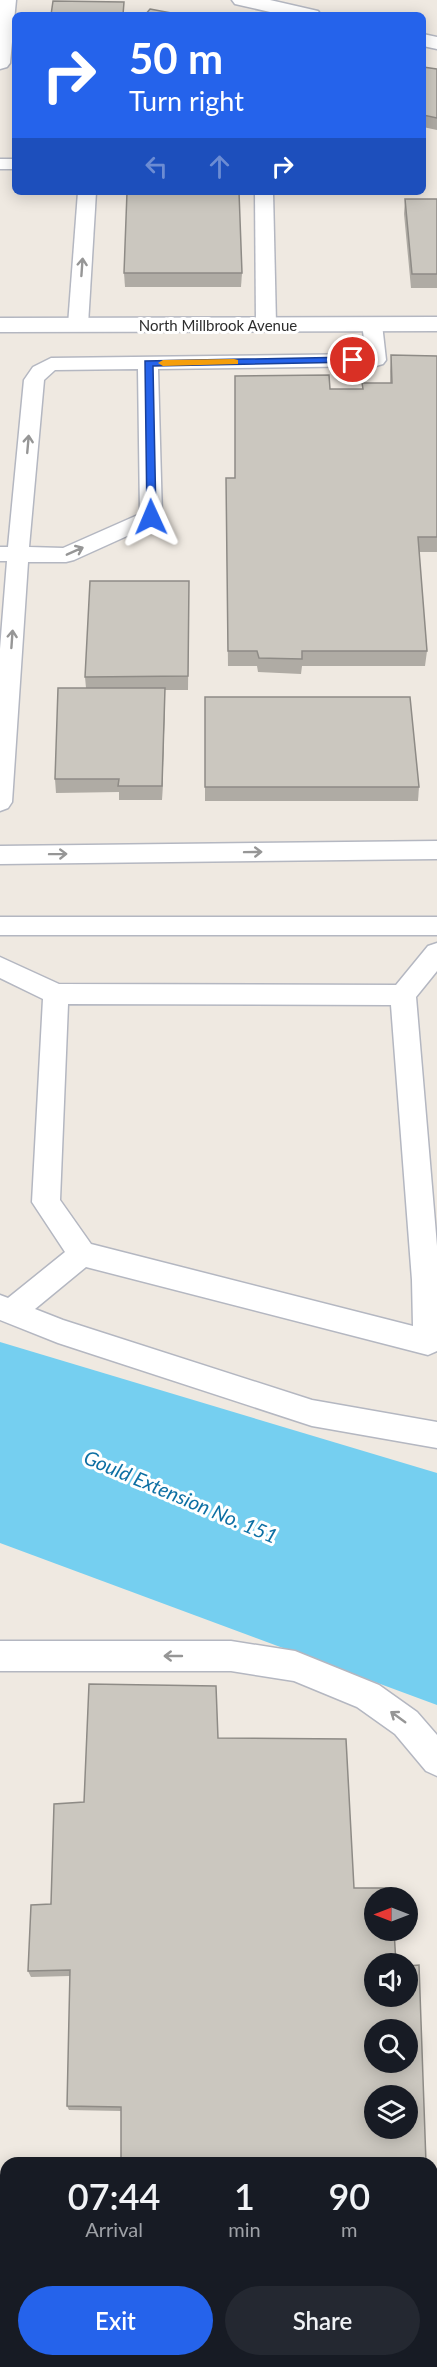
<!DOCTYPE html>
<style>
body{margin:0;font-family:Lato,sans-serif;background:#242831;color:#f1f3f6;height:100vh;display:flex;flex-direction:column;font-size:22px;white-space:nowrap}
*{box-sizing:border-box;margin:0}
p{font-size:20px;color:#9ea1a6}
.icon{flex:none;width:33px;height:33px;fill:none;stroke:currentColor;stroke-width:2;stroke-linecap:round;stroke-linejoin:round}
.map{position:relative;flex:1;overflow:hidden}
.sheet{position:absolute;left:0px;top:2157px;width:438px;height:210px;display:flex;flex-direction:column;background:#171b24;border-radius:18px 18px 0 0;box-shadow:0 3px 15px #0003}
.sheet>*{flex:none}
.guide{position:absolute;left:12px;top:12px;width:414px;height:183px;border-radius:9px;box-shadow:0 3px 15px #0003;background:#2563eb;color:#fff;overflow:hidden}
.needle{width:39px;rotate:270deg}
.tools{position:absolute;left:364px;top:1887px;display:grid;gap:12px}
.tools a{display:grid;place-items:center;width:54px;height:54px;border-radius:50%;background:#171b24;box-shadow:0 3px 15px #0003;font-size:30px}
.pin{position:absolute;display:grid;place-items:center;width:51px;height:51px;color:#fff;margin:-26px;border:3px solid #fff;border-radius:50%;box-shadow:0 2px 6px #0007}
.me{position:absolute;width:66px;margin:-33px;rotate:359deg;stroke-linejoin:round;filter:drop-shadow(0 0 4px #0008)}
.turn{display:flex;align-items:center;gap:21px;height:126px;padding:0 18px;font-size:27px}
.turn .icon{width:78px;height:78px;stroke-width:2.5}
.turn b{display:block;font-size:42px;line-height:51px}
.lanes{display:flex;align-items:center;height:57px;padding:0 18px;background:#0003;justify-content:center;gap:30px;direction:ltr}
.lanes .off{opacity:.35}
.eta{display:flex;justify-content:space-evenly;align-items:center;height:102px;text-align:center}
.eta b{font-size:36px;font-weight:600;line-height:42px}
.action{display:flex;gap:12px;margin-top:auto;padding:12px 18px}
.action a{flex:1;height:69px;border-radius:36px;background:#2563eb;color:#fff;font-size:24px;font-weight:600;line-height:69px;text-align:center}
.action a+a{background:#242831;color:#f1f3f6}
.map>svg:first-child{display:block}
.water{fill:#75cff0}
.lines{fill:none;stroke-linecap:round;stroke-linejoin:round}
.lane-casing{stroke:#b4b7c1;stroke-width:3}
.street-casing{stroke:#b4b7c1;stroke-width:3}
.secondary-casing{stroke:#b4b7c1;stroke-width:3}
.lane{fill:#fff;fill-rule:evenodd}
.street{fill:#fff;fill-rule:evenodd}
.secondary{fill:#fff;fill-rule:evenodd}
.wall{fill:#afaba4}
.shaded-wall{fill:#8e8b86}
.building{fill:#cbc7bf;stroke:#8e8b86;stroke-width:1.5;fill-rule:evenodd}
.oneway{stroke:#969696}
.route{fill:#2563eb;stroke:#184099;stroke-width:1.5}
.slow{fill:#f59e0b}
.labels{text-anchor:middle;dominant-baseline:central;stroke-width:6;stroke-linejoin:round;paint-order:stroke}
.far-street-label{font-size:15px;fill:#2e2e2e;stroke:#fff}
.water-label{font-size:20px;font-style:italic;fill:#0d6fa3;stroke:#fff}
</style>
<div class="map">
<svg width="437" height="2367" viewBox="0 0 437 2367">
<rect width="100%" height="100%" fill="#efe9e1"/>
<path class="water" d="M 0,1342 L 437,1473 L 437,1705 L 0,1543 Z"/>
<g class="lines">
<g class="lane-casing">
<g id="lane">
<rect x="0" y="159" width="15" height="10"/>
<path d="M 78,192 L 96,192 L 88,325 L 85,329 L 71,329 L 68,325 Z"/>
<path d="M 255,192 L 273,192 L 276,324 L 273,328 L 259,328 L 256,324 Z"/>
<path d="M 372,318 L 379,320 L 382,324 L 386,360 L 383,364 L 376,366 L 158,369 L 162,517 L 158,522 L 74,560 L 66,562 L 28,562 L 12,802 L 8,808 L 0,811 L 0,649 L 7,561 L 0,561 L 0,547 L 8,547 L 24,380 L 33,367 L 51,358 L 366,354 L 362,324 L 365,320 ZM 138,369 L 140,514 L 63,548 L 29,547 L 44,380 L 55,370 Z"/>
<path d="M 437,841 L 437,859 L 0,864 L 0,846 Z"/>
<rect x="0" y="917" width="437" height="18"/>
<path d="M 437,943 L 437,971 L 416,997 L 437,1246 L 437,1351 L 428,1355 L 86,1267 L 35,1309 L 63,1320 L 312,1400 L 437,1422 L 437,1448 L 312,1426 L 58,1343 L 0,1320 L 0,1295 L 8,1298 L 65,1252 L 32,1202 L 43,999 L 0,978 L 0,957 L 59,984 L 396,985 L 428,946 ZM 68,1004 L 391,1005 L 412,1280 L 413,1326 L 91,1244 L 60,1200 Z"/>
<path d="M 0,1641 L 231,1641 L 295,1651 L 379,1685 L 417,1712 L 437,1735 L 437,1776 L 426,1771 L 395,1734 L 357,1707 L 294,1681 L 231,1671 L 0,1671 Z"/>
<rect x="0" y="2249" width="6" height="36"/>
<rect x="432" y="2249" width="5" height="36"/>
</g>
</g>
<g class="street-casing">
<g id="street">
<path d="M 232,0 L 270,0 L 318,11 L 321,15 L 283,15 L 235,4 Z"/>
<path d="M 423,34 L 437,37 L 437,49 L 423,46 Z"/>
<path d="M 437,317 L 437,331 L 0,332 L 0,318 Z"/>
</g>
</g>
<g class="secondary-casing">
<path id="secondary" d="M 0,0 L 16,0 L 10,63 L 7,67 L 0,69 Z"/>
</g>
<use href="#lane" class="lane"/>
<use href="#street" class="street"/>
<use href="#secondary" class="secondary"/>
</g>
<g class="wall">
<path d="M 423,67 L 437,69 L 437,130 L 423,127 Z"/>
<path d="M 405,199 L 437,199 L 437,288 L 411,288 L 404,214 Z"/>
<path d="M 124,273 L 242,273 L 241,287 L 125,287 Z"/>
<path d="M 391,355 L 437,356 L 437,552 L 419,552 L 427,651 L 425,666 L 302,666 L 301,674 L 258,672 L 257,666 L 228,666 L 226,478 L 235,478 L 330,389 L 362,389 L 362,383 L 390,383 L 390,371 Z"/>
<path d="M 189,595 L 188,690 L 165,690 L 162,800 L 119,800 L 119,792 L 56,793 L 55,779 L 86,688 L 85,677 Z"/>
<path d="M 205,697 L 419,787 L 418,801 L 205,801 Z"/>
<path d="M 89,1684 L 121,2111 L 69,2110 L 67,2106 L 70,1976 L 31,1977 L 28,1971 L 84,1802 Z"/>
</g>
<path class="shaded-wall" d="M 165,688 L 165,702 L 162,800 L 162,786 Z"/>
<g class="building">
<path d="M 53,1 L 124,2 L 123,15 L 51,15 Z"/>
<path d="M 150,9 L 182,15 L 145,15 Z"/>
<path d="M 423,67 L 437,69 L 437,118 L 423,115 Z"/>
<path d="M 127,192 L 239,192 L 242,273 L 124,273 Z"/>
<path d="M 405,199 L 437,199 L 437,274 L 412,274 Z"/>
<path d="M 391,355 L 437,356 L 437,537 L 418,537 L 427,651 L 302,651 L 302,659 L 259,658 L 257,651 L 228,651 L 226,478 L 235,478 L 235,376 L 329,375 L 330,389 L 363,389 L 362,383 L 392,383 Z"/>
<path d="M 90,581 L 189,581 L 188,676 L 85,677 Z"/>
<path d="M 58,688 L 165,688 L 162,786 L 118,786 L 119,779 L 55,779 Z"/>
<path d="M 205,697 L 410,697 L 419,787 L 205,787 Z"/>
<path d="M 89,1684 L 216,1686 L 218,1738 L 346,1739 L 354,1888 L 391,1888 L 392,1898 L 375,1898 L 375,1930 L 394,1930 L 396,1964 L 375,1964 L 375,1996 L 408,1996 L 408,1966 L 419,1965 L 426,2163 L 121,2163 L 121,2107 L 67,2106 L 70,1970 L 28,1971 L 31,1905 L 51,1904 L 54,1804 L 84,1802 ZM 375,2030 L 408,2030 L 408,2062 L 375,2062 ZM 375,2096 L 408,2096 L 408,2128 L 375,2128 Z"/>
</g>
<defs><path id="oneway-shaft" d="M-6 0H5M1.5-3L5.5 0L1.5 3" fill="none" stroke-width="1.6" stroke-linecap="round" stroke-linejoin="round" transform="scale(1.5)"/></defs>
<g class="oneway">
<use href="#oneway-shaft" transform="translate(82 267) rotate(-86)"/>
<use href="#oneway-shaft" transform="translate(28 444) rotate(-85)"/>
<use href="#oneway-shaft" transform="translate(75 551) rotate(-24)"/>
<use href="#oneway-shaft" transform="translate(12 639) rotate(-86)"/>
<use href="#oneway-shaft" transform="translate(253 852) rotate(-1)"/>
<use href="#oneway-shaft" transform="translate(58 854) rotate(-1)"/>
<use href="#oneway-shaft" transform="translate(173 1656) rotate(-180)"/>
<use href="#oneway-shaft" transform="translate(398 1717) rotate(-144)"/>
</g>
<path class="route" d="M 353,357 L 356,358 L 356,362 L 153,366 L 156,517 L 154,519 L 147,519 L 145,361 Z"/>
<path class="slow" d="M 234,359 L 238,360 L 238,364 L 163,366 L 158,363 L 163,360 Z"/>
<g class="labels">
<g class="far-street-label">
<text x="218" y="325">North Millbrook Avenue</text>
</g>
<g class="water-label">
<text transform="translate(181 1496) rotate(23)">Gould Extension No. 151</text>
</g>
</g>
</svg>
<div class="tools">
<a><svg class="needle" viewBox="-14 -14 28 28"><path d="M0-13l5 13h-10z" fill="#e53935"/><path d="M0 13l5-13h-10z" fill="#9ea1a6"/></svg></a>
<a><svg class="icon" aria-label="sound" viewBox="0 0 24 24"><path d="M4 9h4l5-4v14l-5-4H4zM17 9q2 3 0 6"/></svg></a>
<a><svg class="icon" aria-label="search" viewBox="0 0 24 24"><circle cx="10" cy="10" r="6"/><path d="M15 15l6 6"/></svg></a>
<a><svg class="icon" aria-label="layers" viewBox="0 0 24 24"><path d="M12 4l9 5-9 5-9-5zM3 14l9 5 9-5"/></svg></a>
</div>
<div class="pin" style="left:353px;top:360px;background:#d93025"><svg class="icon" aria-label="arrive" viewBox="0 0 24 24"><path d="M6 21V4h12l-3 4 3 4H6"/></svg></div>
<svg class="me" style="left:151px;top:517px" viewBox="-20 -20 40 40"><path d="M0-17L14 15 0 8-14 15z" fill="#2563eb" stroke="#fff" stroke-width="4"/></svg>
<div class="guide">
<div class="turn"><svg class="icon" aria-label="right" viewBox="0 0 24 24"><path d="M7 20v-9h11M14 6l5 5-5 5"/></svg><div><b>50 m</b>Turn right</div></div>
<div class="lanes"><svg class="icon off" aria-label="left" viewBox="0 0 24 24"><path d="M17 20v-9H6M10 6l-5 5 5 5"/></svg><svg class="icon off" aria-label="ahead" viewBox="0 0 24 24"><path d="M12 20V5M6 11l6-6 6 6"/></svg><svg class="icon" aria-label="right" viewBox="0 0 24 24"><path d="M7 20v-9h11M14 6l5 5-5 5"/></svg></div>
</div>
<section class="sheet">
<div class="eta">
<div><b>07:44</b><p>Arrival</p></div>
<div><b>1</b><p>min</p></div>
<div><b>90</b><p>m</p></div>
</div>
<div class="action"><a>Exit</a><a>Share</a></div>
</section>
</div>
